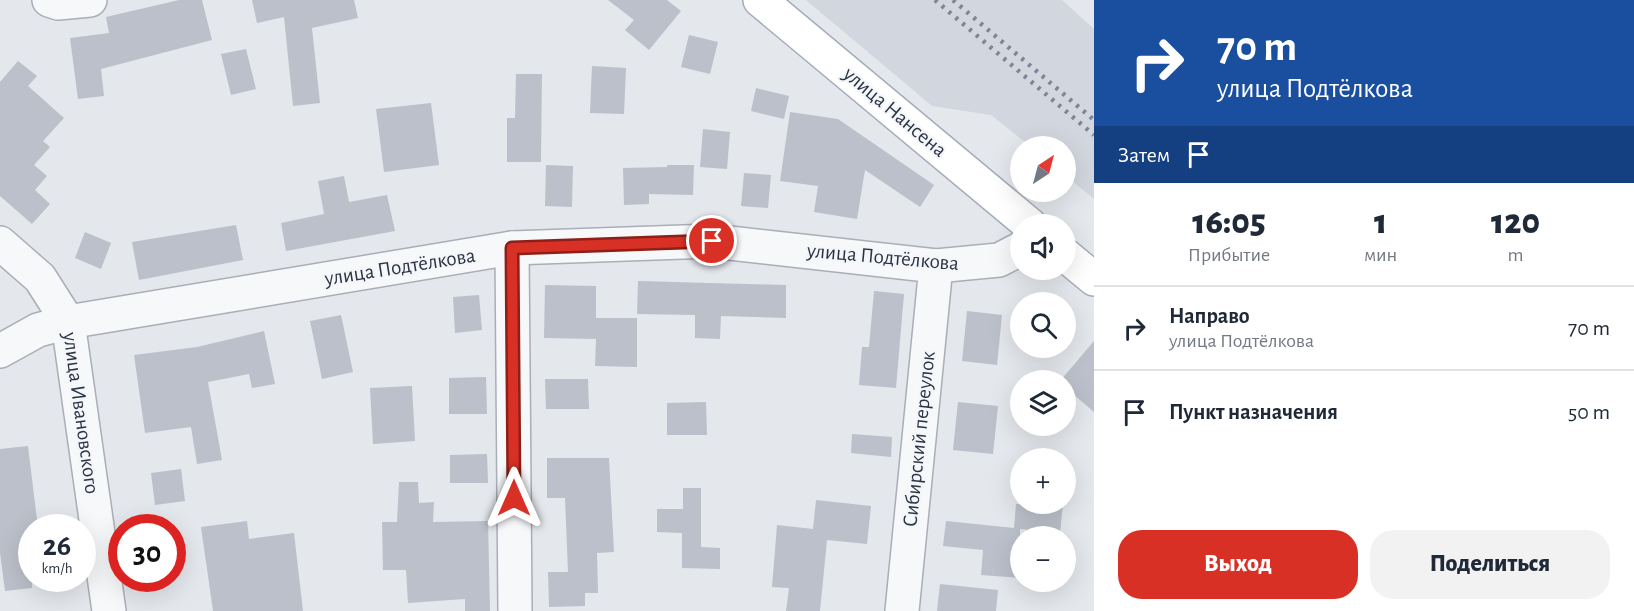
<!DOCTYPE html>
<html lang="ru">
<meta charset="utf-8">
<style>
body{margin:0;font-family:"Alegreya Sans",sans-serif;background:#f2f2f3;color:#1f2937;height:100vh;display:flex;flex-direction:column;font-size:22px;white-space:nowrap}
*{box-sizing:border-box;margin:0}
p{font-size:20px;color:#747a83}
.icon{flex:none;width:33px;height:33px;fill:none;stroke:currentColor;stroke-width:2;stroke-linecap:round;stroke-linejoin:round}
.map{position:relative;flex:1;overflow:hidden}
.details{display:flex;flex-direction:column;background:#fff;width:540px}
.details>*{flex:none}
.hud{background:#1a4fa0;color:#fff;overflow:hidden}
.needle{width:39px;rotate:36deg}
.tools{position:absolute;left:1010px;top:136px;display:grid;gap:12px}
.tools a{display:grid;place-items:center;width:66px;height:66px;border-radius:50%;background:#fff;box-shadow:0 6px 24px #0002;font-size:30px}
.speed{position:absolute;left:18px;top:514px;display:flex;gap:12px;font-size:30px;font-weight:700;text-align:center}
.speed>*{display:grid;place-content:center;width:78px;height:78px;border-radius:50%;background:#fff;box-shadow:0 6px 24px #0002;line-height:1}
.speed small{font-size:15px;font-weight:400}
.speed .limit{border:9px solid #d22;background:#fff;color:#111}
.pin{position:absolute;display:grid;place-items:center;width:51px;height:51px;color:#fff;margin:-26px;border:3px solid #fff;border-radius:50%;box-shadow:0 2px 6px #0007}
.me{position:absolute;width:66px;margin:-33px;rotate:0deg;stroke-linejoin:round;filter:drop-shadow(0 0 4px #0008)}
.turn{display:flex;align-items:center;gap:21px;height:126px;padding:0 24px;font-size:27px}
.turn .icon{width:78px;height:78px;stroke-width:2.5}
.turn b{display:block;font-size:42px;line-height:51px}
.then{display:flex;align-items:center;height:57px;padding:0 24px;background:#0003;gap:12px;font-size:22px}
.eta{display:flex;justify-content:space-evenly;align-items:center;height:102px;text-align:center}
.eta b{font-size:36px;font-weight:800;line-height:42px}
.action{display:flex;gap:12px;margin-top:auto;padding:12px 24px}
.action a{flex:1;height:69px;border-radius:24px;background:#d93025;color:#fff;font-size:24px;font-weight:800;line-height:69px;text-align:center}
.action a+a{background:#f2f2f3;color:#1f2937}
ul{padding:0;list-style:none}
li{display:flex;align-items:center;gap:18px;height:84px;padding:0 24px;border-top:2px solid #e0e1e3}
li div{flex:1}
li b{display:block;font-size:22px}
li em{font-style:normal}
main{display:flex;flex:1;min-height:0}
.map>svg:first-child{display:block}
.built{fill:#d2d6de}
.building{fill:#bbc0ca}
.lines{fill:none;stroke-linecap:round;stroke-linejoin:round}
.minor-casing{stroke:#a9aeb7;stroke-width:36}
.major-casing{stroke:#a3abb8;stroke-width:36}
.minor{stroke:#f7f8fa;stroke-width:33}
.major{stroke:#fff;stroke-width:33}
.rail{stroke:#7d8696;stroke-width:4.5;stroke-dasharray:3 6;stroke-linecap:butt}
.route-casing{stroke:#8d1f18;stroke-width:15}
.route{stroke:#d93025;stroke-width:10}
.labels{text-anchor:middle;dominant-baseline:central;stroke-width:4.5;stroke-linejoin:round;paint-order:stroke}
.street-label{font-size:21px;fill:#2b3445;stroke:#f4f6f9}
</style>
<main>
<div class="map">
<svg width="1094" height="611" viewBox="0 0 1094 611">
<rect width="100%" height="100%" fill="#e4e7ec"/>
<path class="built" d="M 806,0 L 1062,0 L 1094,29 L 1094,199 L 1065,175 L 1065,147 L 1031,147 L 991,115 L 932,106 Z"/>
<g class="building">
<path d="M 179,0 L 202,0 L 212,40 L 101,69 L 104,96 L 78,99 L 70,38 L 109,33 L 106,17 Z"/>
<path d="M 252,0 L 354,0 L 358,18 L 312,28 L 320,103 L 293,106 L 284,17 L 257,23 Z"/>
<path d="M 608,0 L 667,0 L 681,11 L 649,50 L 625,30 L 634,20 Z"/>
<path d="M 689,35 L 718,42 L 710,74 L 681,67 Z"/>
<path d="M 246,49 L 256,89 L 231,95 L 221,54 Z"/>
<path d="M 18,61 L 37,76 L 28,86 L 64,118 L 43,141 L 50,147 L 34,165 L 47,176 L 35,190 L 50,204 L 32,224 L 0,196 L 0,82 Z"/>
<path d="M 592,66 L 626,68 L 624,114 L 590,113 Z"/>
<path d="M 516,74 L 542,74 L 541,162 L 507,162 L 507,118 L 515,118 Z"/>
<path d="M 756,88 L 789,96 L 784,119 L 751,111 Z"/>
<path d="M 431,103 L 439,165 L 384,172 L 376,109 Z"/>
<path d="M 790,112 L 838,119 L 934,185 L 920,207 L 865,170 L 857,219 L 814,212 L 818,186 L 780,181 Z"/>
<path d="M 703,129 L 730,132 L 727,169 L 700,167 Z"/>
<path d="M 546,165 L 573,166 L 572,207 L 545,206 Z"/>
<path d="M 667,165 L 694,165 L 693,195 L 649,194 L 649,204 L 624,205 L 623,168 L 667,167 Z"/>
<path d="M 744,173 L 771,175 L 768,208 L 741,206 Z"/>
<path d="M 344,176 L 349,202 L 387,195 L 395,231 L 286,251 L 281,223 L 324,214 L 318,181 Z"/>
<path d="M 236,225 L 243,260 L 139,280 L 132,242 Z"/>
<path d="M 85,232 L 111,243 L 101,269 L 75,258 Z"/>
<path d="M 638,281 L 786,285 L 786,318 L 721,316 L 720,339 L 695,338 L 695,315 L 637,314 Z"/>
<path d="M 545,285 L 596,286 L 596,318 L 637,318 L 637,367 L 595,366 L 596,339 L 544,338 Z"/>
<path d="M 874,291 L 904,294 L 896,388 L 859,385 L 862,347 L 869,347 Z"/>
<path d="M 479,295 L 482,330 L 455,333 L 453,297 Z"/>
<path d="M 967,311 L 1002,315 L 997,365 L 962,361 Z"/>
<path d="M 341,315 L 353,372 L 322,379 L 310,321 Z"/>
<path d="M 264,331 L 275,384 L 252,388 L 249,374 L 208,382 L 222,460 L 197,464 L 191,427 L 145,433 L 134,355 L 197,347 Z"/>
<path d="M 1094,341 L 1094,412 L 1065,387 L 1065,381 L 1060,381 Z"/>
<path d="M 486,377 L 487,414 L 449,414 L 449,378 Z"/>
<path d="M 545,379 L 588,379 L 589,409 L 546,409 Z"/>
<path d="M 412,386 L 415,441 L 373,444 L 370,388 Z"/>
<path d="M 706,402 L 707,435 L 667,435 L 667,403 Z"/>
<path d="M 958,402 L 998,406 L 993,454 L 953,450 Z"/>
<path d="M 852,434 L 892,437 L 891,457 L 851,453 Z"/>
<path d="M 28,446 L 38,528 L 32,528 L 32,588 L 5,591 L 0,553 L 0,449 Z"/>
<path d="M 487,454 L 488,483 L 450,483 L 450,455 Z"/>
<path d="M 547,458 L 609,458 L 614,552 L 597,553 L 598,593 L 585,593 L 585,606 L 549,607 L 548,572 L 568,572 L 565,498 L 547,498 Z"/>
<path d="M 181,469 L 185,501 L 155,505 L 151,473 Z"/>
<path d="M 399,482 L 418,482 L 419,503 L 434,502 L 433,522 L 488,521 L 490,611 L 465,611 L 465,599 L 408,603 L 406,570 L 383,570 L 382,522 L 397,522 Z"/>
<path d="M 683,488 L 701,488 L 701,547 L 720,548 L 720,569 L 682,568 L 682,533 L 657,532 L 657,509 L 683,509 Z"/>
<path d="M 816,500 L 871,506 L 867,544 L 827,540 L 820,611 L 786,611 L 789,588 L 772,587 L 777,525 L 813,529 Z"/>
<path d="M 1016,504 L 1063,504 L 1060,533 L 1020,529 L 1020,578 L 981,575 L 983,550 L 943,546 L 946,521 L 1014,528 Z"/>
<path d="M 247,521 L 249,539 L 294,533 L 303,611 L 213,611 L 201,527 Z"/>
<path d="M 940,584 L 998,590 L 996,611 L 937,611 Z"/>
</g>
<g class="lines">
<g class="minor-casing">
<g id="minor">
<path d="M 49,0 L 58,3 L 90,0"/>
<path d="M 0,243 L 40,278 L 68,322 L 109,611"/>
<path d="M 512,248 L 515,611"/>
<path d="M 0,351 L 38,330 L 68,322 L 512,248 L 712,241 L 936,266 L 999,260 L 1020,249"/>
<path d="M 902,611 L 936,266"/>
</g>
</g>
<g class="major-casing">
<g id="major">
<path d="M 760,0 L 1030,225"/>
<path d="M 1065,255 L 1094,279"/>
</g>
</g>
<use href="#minor" class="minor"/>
<use href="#major" class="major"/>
<g class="rail">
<path d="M 935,0 L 1094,135"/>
<path d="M 953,0 L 1094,120"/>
</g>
</g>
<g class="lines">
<g class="route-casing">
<path id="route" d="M 514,498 L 512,248 L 712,241"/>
</g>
<use href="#route" class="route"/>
</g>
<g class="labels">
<g class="street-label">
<text transform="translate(895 112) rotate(40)">улица Нансена</text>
<text transform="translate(883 257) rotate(5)">улица Подтёлкова</text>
<text transform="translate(400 267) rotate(-9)">улица Подтёлкова</text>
<text transform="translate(81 413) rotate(82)">улица Ивановского</text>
<text transform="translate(919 439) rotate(-84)">Сибирский переулок</text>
</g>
</g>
</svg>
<div class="tools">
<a><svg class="needle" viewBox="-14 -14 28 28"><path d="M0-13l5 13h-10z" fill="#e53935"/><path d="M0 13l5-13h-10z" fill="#747a83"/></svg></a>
<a><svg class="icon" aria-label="sound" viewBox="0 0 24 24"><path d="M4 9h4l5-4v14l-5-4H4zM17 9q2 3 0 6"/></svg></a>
<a><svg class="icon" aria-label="search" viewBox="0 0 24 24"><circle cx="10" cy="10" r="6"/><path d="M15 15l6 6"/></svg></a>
<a><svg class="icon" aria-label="layers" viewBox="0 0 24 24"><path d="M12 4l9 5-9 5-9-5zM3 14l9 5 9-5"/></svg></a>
<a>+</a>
<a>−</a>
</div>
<div class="speed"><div>26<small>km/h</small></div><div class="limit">30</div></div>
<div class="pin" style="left:712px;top:241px;background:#d93025"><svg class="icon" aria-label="arrive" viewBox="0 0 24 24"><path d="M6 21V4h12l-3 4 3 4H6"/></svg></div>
<svg class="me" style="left:514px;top:498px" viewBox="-20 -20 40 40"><path d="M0-17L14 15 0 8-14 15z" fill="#d93025" stroke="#fff" stroke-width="4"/></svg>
</div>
<section class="details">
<div class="hud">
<div class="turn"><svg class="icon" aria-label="right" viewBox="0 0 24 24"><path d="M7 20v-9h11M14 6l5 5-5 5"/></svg><div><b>70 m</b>улица Подтёлкова</div></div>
<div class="then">Затем<svg class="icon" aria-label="arrive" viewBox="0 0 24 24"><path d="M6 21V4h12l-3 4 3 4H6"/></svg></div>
</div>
<div class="eta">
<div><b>16:05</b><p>Прибытие</p></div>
<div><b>1</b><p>мин</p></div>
<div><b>120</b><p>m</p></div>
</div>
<ul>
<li><svg class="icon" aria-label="right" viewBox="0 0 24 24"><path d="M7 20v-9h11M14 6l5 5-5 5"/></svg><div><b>Направо</b><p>улица Подтёлкова</p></div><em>70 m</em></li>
<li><svg class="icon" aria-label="arrive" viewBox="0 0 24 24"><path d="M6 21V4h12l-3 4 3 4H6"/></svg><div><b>Пункт назначения</b></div><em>50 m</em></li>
</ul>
<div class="action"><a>Выход</a><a>Поделиться</a></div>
</section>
</main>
